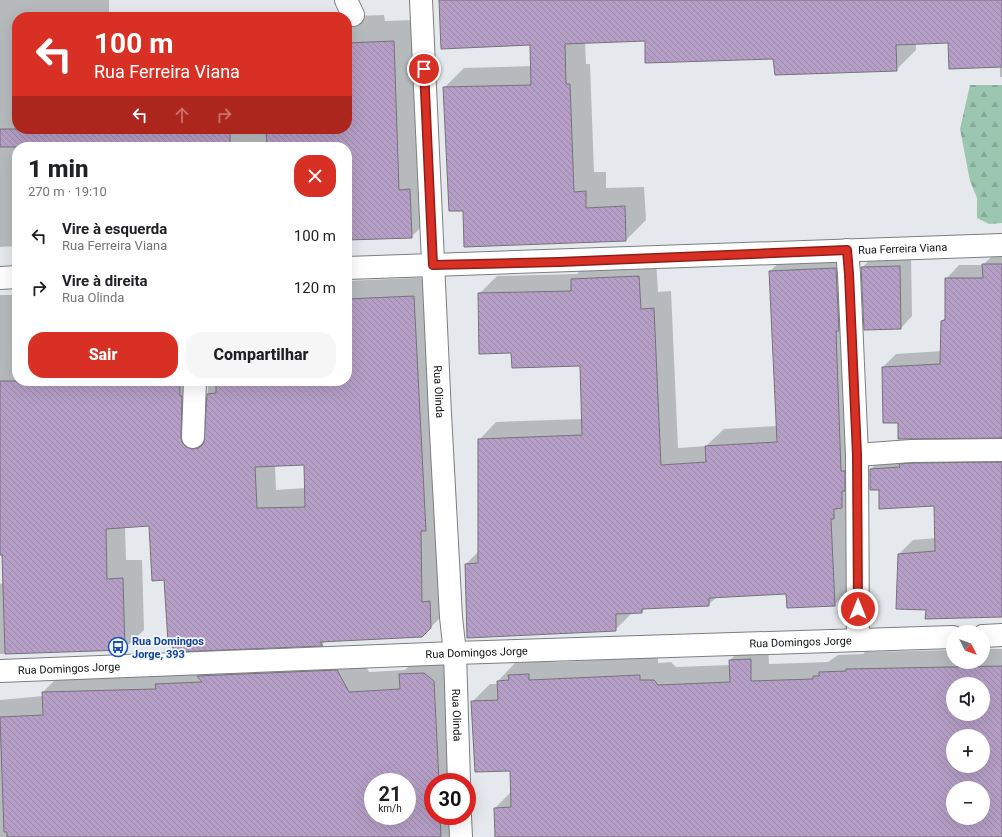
<!DOCTYPE html>
<html lang="pt">
<meta charset="utf-8">
<style>
body{margin:0;font-family:Roboto,sans-serif;background:#f6f6f6;color:#202124;height:100vh;display:flex;flex-direction:column;font-size:15px;white-space:nowrap}
*{box-sizing:border-box;margin:0}
p{font-size:13px;color:#757577}
.icon{flex:none;width:22px;height:22px;fill:none;stroke:currentColor;stroke-width:2;stroke-linecap:round;stroke-linejoin:round}
.map{position:relative;flex:1;overflow:hidden}
.details{position:absolute;left:12px;top:142px;width:340px;height:244px;display:flex;flex-direction:column;background:#fff;border-radius:16px;box-shadow:0 4px 16px #0002}
.details>*{flex:none}
.guide{position:absolute;left:12px;top:12px;width:340px;height:122px;border-radius:16px;box-shadow:0 4px 16px #0002;background:#d93025;color:#fff;overflow:hidden}
.needle{width:26px;rotate:132deg}
.controls{position:absolute;left:946px;top:625px;display:grid;gap:8px}
.controls a{display:grid;place-items:center;width:44px;height:44px;border-radius:50%;background:#fff;box-shadow:0 4px 16px #0002;font-size:20px}
.speed{position:absolute;left:364px;top:773px;display:flex;gap:8px;font-size:20px;font-weight:700;text-align:center}
.speed>*{display:grid;place-content:center;width:52px;height:52px;border-radius:50%;background:#fff;box-shadow:0 4px 16px #0002;line-height:1}
.speed small{font-size:10px;font-weight:400}
.speed .limit{border:6px solid #d22;background:#fff;color:#111}
.pin{position:absolute;display:grid;place-items:center;width:34px;height:34px;color:#fff;margin:-17px;border:2px solid #fff;border-radius:50%;box-shadow:0 1px 4px #0007}
.me{position:absolute;width:44px;margin:-22px;rotate:0deg;stroke-linejoin:round;filter:drop-shadow(0 0 3px #0008)}
.turn{display:flex;align-items:center;gap:14px;height:84px;padding:0 16px;font-size:18px}
.turn .icon{width:52px;height:52px;stroke-width:2.5}
.turn b{display:block;font-size:28px;line-height:34px}
.lanes{display:flex;align-items:center;height:38px;padding:0 16px;background:#0003;justify-content:center;gap:20px;direction:ltr}
.lanes .off{opacity:.35}
.round{display:grid;place-items:center;flex:none;width:42px;height:42px;border-radius:16px;background:#f6f6f6}
.overview{display:flex;align-items:center;justify-content:space-between;height:68px;padding:0 16px}
h1{font-size:24px;font-weight:800;line-height:30px}
.primary-button{display:flex;gap:8px;margin-top:auto;padding:8px 16px}
.primary-button a{flex:1;height:46px;border-radius:16px;background:#d93025;color:#fff;font-size:16px;font-weight:800;line-height:46px;text-align:center}
.primary-button a+a{background:#f6f6f6;color:#202124}
ul{padding:0;list-style:none}
li{display:flex;align-items:center;gap:12px;height:52px;padding:0 16px}
li div{flex:1}
li b{display:block;font-size:15px}
li em{font-style:normal}
.map>svg:first-child{display:block}
.forest{fill:url(#forest-firs)}
.shadow{fill:#0003;fill-rule:evenodd}
.building{fill:url(#building-back-hatch);stroke:#757377;fill-rule:evenodd}
.lines{fill:none;stroke-linecap:round;stroke-linejoin:round}
.minor-casing{stroke:#7b7f82;stroke-width:24}
.minor{stroke:#fff;stroke-width:22}
.route-casing{stroke:#8d1f18;stroke-width:10}
.route{stroke:#d93025;stroke-width:7}
.labels{text-anchor:middle;dominant-baseline:central;stroke-width:3.5;stroke-linejoin:round;paint-order:stroke}
.street-label{font-size:11px;fill:#0f1112;stroke:#f2f7fa}
.transit-label{font-size:11px;font-weight:bold;fill:#164399;stroke:#f2f7fa;text-anchor:start}
</style>
<div class="map">
<svg width="1002" height="837" viewBox="0 0 1002 837">
<defs>
<pattern id="forest-firs" width="22" height="20" patternUnits="userSpaceOnUse"><rect width="22" height="20" fill="#9bc7b1"/><path d="M5 1l3.5 6h-7zM16 11l3.5 6h-7z" fill="#84aa97"/></pattern>
<pattern id="building-back-hatch" width="6" height="6" patternUnits="userSpaceOnUse"><rect width="6" height="6" fill="#b69fc6"/><path d="M-1 5l2 2M0 0l6 6M5-1l2 2" fill="none" stroke="#9b88a9"/></pattern>
</defs>
<rect width="100%" height="100%" fill="#e5e9ed"/>
<path class="forest" d="M 970,85 L 1002,85 L 1002,223 L 989,224 L 977,218 L 977,198 L 970,181 L 960,129 Z"/>
<g class="shadow">
<path d="M 0,0 L 109,0 L 109,17 L 17,17 L 17,129 L 347,129 L 347,17 L 323,17 L 384,15 L 385,21 L 416,20 L 433,216 L 411,237 L 347,239 L 347,147 L 17,147 L 17,246 L 0,247 Z"/>
<path d="M 440,0 L 1002,0 L 1002,77 L 1000,77 L 1000,66 L 949,42 L 916,44 L 916,50 L 896,70 L 774,58 L 646,40 L 585,42 L 586,64 L 590,64 L 594,172 L 606,172 L 606,188 L 644,187 L 646,220 L 626,240 L 464,210 L 444,88 L 464,68 L 531,66 L 530,44 Z"/>
<path d="M 853,251 L 852,587 L 834,605 L 787,593 L 717,597 L 708,605 L 646,607 L 642,612 L 633,612 L 615,630 L 466,564 L 479,551 L 479,440 L 496,422 L 582,419 L 581,365 L 512,352 L 479,294 L 497,276 L 577,274 L 589,262 L 656,259 L 658,292 L 671,291 L 678,448 L 706,446 L 724,429 L 777,426 L 770,271 L 788,254 Z"/>
<path d="M 997,251 L 1002,251 L 1002,437 L 899,421 L 883,367 L 896,354 L 942,351 L 942,321 L 946,317 L 946,279 L 959,265 L 983,265 Z"/>
<path d="M 911,255 L 912,316 L 901,328 L 862,268 L 873,256 Z"/>
<path d="M 433,277 L 450,608 L 422,636 L 326,640 L 322,645 L 177,650 L 165,579 L 150,525 L 125,526 L 126,560 L 142,560 L 144,630 L 124,649 L 0,654 L 0,584 L 4,583 L 3,554 L 0,554 L 0,295 L 17,295 L 17,381 L 201,381 L 201,423 L 207,430 L 208,381 L 347,381 L 347,281 ZM 305,464 L 306,488 L 276,490 L 275,465 Z"/>
<path d="M 1002,449 L 1002,616 L 928,609 L 899,554 L 913,540 L 936,538 L 935,505 L 880,489 L 871,469 L 884,456 Z"/>
<path d="M 768,642 L 769,664 L 828,662 L 838,655 L 863,654 L 865,652 L 953,650 L 953,662 L 983,662 L 983,649 L 1002,649 L 1002,837 L 494,837 L 496,835 L 495,808 L 511,792 L 511,770 L 472,702 L 490,684 L 498,684 L 498,681 L 515,663 L 521,663 L 527,657 L 546,657 L 546,662 L 561,662 L 658,657 L 658,663 L 671,662 L 676,667 L 730,665 L 730,660 L 748,643 ZM 953,684 L 983,684 L 983,714 L 953,714 ZM 953,736 L 983,736 L 983,766 L 953,766 ZM 953,788 L 983,788 L 983,818 L 953,818 Z"/>
<path d="M 357,650 L 369,672 L 405,670 L 420,654 L 445,653 L 459,782 L 433,782 L 433,816 L 461,816 L 461,825 L 450,837 L 0,837 L 0,700 L 43,696 L 43,692 L 63,672 ZM 373,782 L 407,782 L 407,816 L 373,816 Z"/>
</g>
<g class="building">
<path d="M 439,0 L 1002,0 L 1002,67 L 949,69 L 948,43 L 896,45 L 897,71 L 775,75 L 773,59 L 645,63 L 645,41 L 565,44 L 566,84 L 570,84 L 574,192 L 586,191 L 586,208 L 625,206 L 626,241 L 464,247 L 463,211 L 449,211 L 443,87 L 531,85 L 530,45 L 441,49 Z"/>
<path d="M 394,41 L 399,190 L 410,189 L 412,238 L 347,240 L 347,147 L 267,147 L 266,129 L 347,129 L 347,43 Z"/>
<rect x="0" y="129" width="230" height="18"/>
<path d="M 982,264 L 1002,264 L 1002,438 L 898,439 L 898,423 L 883,423 L 882,367 L 940,364 L 941,321 L 945,320 L 945,278 L 983,278 Z"/>
<path d="M 900,266 L 901,329 L 864,330 L 861,267 Z"/>
<path d="M 836,268 L 839,331 L 836,331 L 841,471 L 845,471 L 845,491 L 842,491 L 842,508 L 834,509 L 834,519 L 831,519 L 835,606 L 787,608 L 786,594 L 709,598 L 709,606 L 642,609 L 642,613 L 616,614 L 616,631 L 467,638 L 465,564 L 478,563 L 478,439 L 582,435 L 580,366 L 512,368 L 511,353 L 479,354 L 478,293 L 571,291 L 571,279 L 639,276 L 641,309 L 654,308 L 661,465 L 706,462 L 705,446 L 777,442 L 769,271 Z"/>
<path d="M 414,296 L 426,531 L 421,531 L 422,602 L 430,601 L 431,628 L 422,637 L 320,642 L 323,646 L 176,652 L 168,642 L 164,580 L 152,581 L 149,526 L 106,529 L 107,579 L 123,578 L 125,650 L 5,654 L 2,555 L 0,555 L 0,381 L 180,381 L 180,396 L 182,396 L 181,437 L 182,442 L 186,447 L 193,449 L 199,448 L 204,443 L 207,394 L 216,393 L 216,381 L 347,381 L 347,299 ZM 304,465 L 305,507 L 257,508 L 255,467 Z"/>
<path d="M 1002,462 L 1002,617 L 925,619 L 926,610 L 896,609 L 898,554 L 935,551 L 934,506 L 879,509 L 879,490 L 870,490 L 870,469 L 900,467 L 899,464 L 912,463 Z"/>
<path d="M 751,659 L 751,681 L 813,679 L 813,676 L 819,676 L 819,672 L 846,671 L 846,669 L 1002,666 L 1002,837 L 495,837 L 494,808 L 511,807 L 510,771 L 475,772 L 471,701 L 498,700 L 497,681 L 509,680 L 508,675 L 529,674 L 529,680 L 640,675 L 640,680 L 654,680 L 658,685 L 730,682 L 729,660 ZM 953,684 L 983,684 L 983,714 L 953,714 ZM 953,736 L 983,736 L 983,766 L 953,766 ZM 953,788 L 983,788 L 983,818 L 953,818 Z"/>
<path d="M 337,670 L 349,692 L 400,689 L 399,674 L 424,673 L 434,681 L 439,782 L 433,782 L 433,816 L 440,816 L 441,837 L 7,837 L 7,832 L 4,832 L 0,717 L 43,715 L 42,692 L 156,689 L 155,684 L 202,682 L 197,676 ZM 373,782 L 407,782 L 407,816 L 373,816 Z"/>
</g>
<g class="lines">
<g class="minor-casing">
<g id="minor">
<path d="M 346,0 L 353,15"/>
<path id="s1" d="M 421,0 L 440,414 L 451,617 L 455,653 L 459,782"/>
<path d="M 847,250 L 849,274 L 857,455 L 858,640"/>
<path id="s2" d="M 347,268 L 1002,245"/>
<path d="M 0,278 L 17,277"/>
<path d="M 193,437 L 195,381"/>
<path d="M 857,455 L 911,451 L 1002,450"/>
<path d="M 983,636 L 1002,635"/>
<path id="s3" d="M 0,671 L 455,653 L 953,637"/>
<path d="M 460,816 L 461,837"/>
</g>
</g>
<use href="#minor" class="minor"/>
</g>
<g class="lines">
<g class="route-casing">
<path id="route" d="M 424,69 L 433,265 L 559,262 L 847,250 L 849,274 L 857,455 L 858,609"/>
</g>
<use href="#route" class="route"/>
</g>
<defs>
<g id="bus-ring" transform="scale(1)"><circle r="9.5" fill="#f2f7fa" stroke="#1a4fb4" stroke-width="1.5"/><path d="M-5-6H5V4H4V6H2V4H-2V6H-4V4H-5ZM-3.5-4V0h7V-4ZM-3.5 1.2v1.5H-2V1.2ZM2 1.2v1.5H3.5V1.2Z" fill="#1a4fb4"/></g>
</defs>
<g fill-rule="evenodd">
<use href="#bus-ring" x="118" y="647"/>
</g>
<g class="labels">
<g class="street-label">
<text stroke="none"><textPath href="#s2" startOffset="556">Rua Ferreira Viana</textPath></text>
<text stroke="none"><textPath href="#s1" startOffset="392">Rua Olinda</textPath></text>
<text stroke="none"><textPath href="#s3" startOffset="801">Rua Domingos Jorge</textPath></text>
<text stroke="none"><textPath href="#s3" startOffset="477">Rua Domingos Jorge</textPath></text>
<text stroke="none"><textPath href="#s3" startOffset="69">Rua Domingos Jorge</textPath></text>
<text stroke="none"><textPath href="#s1" startOffset="716">Rua Olinda</textPath></text>
</g>
<g class="transit-label">
<text x="132" y="641">Rua Domingos<tspan x="132" dy="13">Jorge, 393</tspan></text>
</g>
</g>
</svg>
<div class="controls">
<a><svg class="needle" viewBox="-14 -14 28 28"><path d="M0-13l5 13h-10z" fill="#e53935"/><path d="M0 13l5-13h-10z" fill="#757577"/></svg></a>
<a><svg class="icon" aria-label="sound" viewBox="0 0 24 24"><path d="M4 9h4l5-4v14l-5-4H4zM17 9q2 3 0 6"/></svg></a>
<a>+</a>
<a>−</a>
</div>
<div class="speed"><div>21<small>km/h</small></div><div class="limit">30</div></div>
<div class="pin" style="left:424px;top:69px;background:#d93025"><svg class="icon" aria-label="arrive" viewBox="0 0 24 24"><path d="M6 21V4h12l-3 4 3 4H6"/></svg></div>
<svg class="me" style="left:858px;top:609px" viewBox="-20 -20 40 40"><circle r="17" fill="#d93025" stroke="#fff" stroke-width="3"/><path d="M0-11L8 9 0 5-8 9z" fill="#fff"/></svg>
<div class="guide">
<div class="turn"><svg class="icon" aria-label="left" viewBox="0 0 24 24"><path d="M17 20v-9H6M10 6l-5 5 5 5"/></svg><div><b>100 m</b>Rua Ferreira Viana</div></div>
<div class="lanes"><svg class="icon" aria-label="left" viewBox="0 0 24 24"><path d="M17 20v-9H6M10 6l-5 5 5 5"/></svg><svg class="icon off" aria-label="ahead" viewBox="0 0 24 24"><path d="M12 20V5M6 11l6-6 6 6"/></svg><svg class="icon off" aria-label="right" viewBox="0 0 24 24"><path d="M7 20v-9h11M14 6l5 5-5 5"/></svg></div>
</div>
<section class="details">
<div class="overview"><div><h1>1 min</h1><p>270 m · 19:10</p></div><a class="round" style="background:#d93025;color:#fff"><svg class="icon" aria-label="close" viewBox="0 0 24 24"><path d="M6 6l12 12M18 6L6 18"/></svg></a></div>
<ul>
<li><svg class="icon" aria-label="left" viewBox="0 0 24 24"><path d="M17 20v-9H6M10 6l-5 5 5 5"/></svg><div><b>Vire à esquerda</b><p>Rua Ferreira Viana</p></div><em>100 m</em></li>
<li><svg class="icon" aria-label="right" viewBox="0 0 24 24"><path d="M7 20v-9h11M14 6l5 5-5 5"/></svg><div><b>Vire à direita</b><p>Rua Olinda</p></div><em>120 m</em></li>
</ul>
<div class="primary-button"><a>Sair</a><a>Compartilhar</a></div>
</section>
</div>
